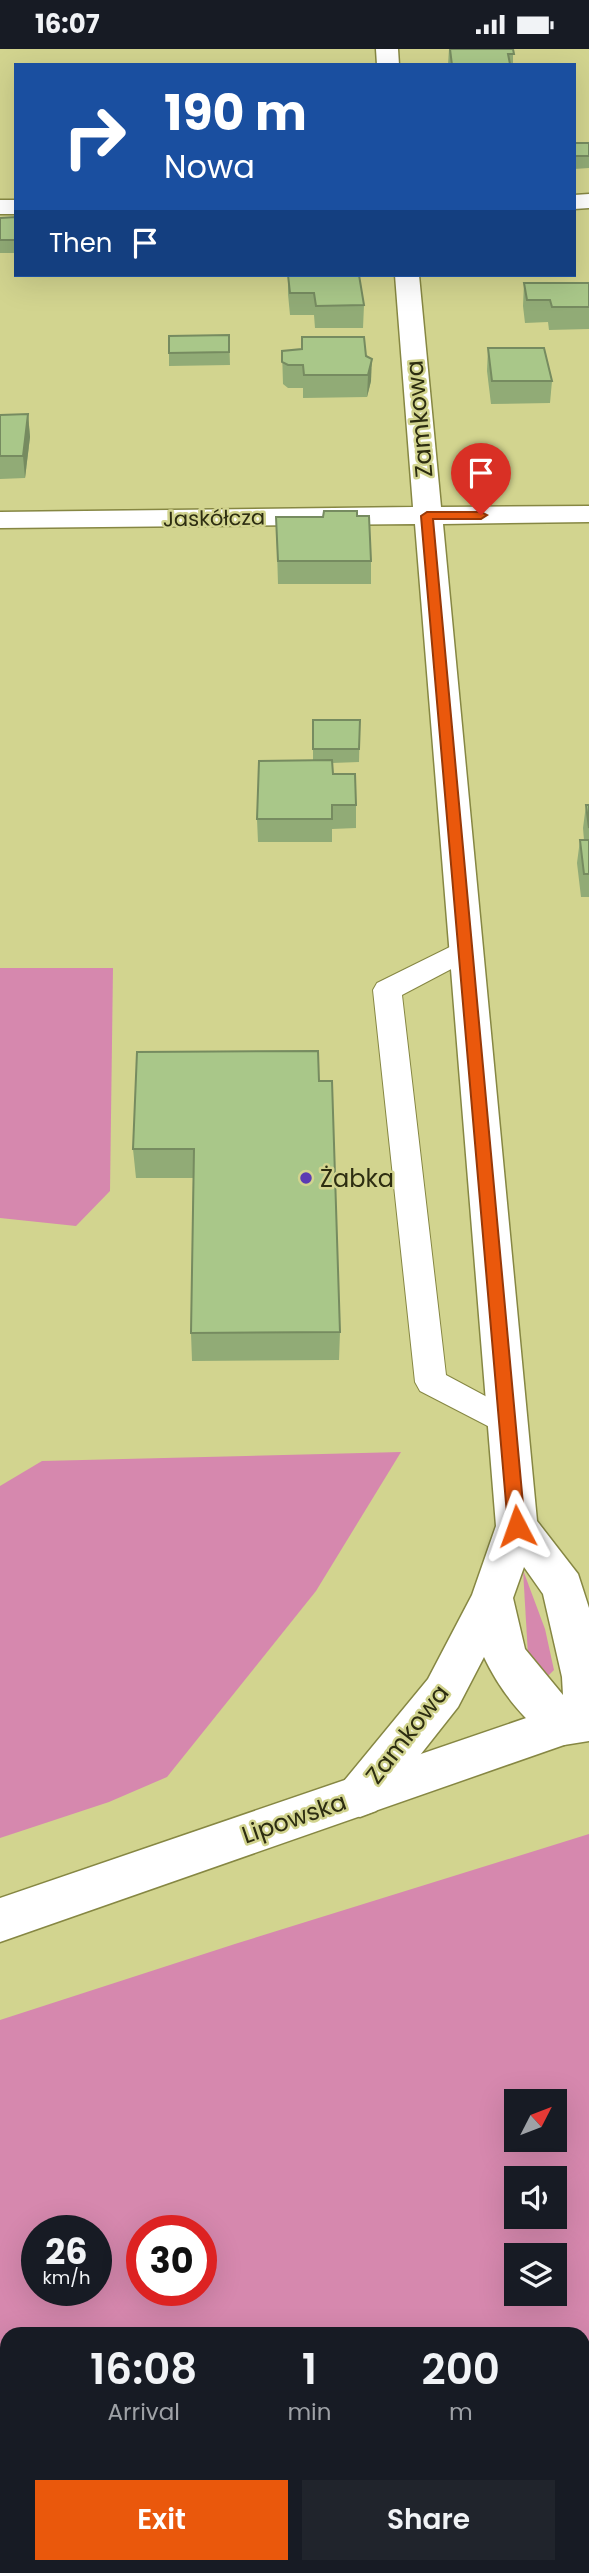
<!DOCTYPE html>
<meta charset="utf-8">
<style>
body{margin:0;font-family:Poppins,sans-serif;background:#20242c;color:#f1f3f6;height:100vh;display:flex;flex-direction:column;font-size:26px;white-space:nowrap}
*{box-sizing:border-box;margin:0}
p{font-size:23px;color:#9ea1a6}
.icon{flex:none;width:38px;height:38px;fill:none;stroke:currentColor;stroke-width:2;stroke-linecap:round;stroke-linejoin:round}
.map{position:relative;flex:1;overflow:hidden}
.sheet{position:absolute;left:0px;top:2278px;width:590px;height:247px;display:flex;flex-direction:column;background:#171b24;border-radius:21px 21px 0 0;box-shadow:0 7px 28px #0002}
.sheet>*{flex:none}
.top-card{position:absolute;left:14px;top:14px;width:562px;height:214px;border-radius:0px;box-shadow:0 7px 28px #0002;background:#1a4fa0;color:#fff;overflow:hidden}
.needle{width:46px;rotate:48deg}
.buttons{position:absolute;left:504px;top:2040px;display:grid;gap:14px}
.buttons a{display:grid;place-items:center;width:63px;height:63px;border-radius:0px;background:#171b24;box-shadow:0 7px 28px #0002;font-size:35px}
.speed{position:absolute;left:21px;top:2166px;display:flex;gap:14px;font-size:35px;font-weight:700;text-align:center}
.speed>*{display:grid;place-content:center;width:91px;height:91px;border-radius:50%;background:#171b24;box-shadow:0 7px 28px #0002;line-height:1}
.speed small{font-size:18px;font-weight:400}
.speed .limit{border:10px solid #d22;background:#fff;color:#111}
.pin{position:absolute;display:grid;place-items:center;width:60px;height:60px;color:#fff;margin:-72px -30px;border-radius:50% 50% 50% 0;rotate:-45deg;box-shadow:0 0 7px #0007}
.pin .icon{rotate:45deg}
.me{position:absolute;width:77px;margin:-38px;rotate:356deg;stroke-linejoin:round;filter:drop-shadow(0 0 5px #0008)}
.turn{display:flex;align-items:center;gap:24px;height:147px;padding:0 35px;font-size:32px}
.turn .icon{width:91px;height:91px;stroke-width:2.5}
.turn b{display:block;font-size:49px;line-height:60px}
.then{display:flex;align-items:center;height:66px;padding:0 35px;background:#0003;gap:14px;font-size:26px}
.eta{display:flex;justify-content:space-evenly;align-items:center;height:119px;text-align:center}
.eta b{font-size:42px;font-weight:600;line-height:49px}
.primary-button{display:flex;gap:14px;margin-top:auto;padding:14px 35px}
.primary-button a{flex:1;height:80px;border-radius:0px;background:#ea580c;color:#fff;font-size:28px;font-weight:600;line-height:80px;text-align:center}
.primary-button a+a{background:#20242c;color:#f1f3f6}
.status{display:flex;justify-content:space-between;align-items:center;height:49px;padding:0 35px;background:#171b24;direction:ltr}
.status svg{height:19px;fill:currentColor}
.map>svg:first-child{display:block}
.green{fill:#d688ae;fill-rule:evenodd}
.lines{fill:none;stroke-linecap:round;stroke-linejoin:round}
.stream{fill:#b7acfc;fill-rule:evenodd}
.service-casing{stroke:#868743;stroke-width:2}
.minor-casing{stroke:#868743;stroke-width:3}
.tertiary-casing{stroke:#868743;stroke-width:3}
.service{fill:#fff;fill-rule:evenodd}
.minor{fill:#fff;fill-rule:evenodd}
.tertiary{fill:#fff;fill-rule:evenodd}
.wall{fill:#91ab76}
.shaded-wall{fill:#768b60}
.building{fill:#a9c789;stroke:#768b60;stroke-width:2}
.route{fill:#ea580c;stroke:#983908;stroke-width:2}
.poi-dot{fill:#5b3bb3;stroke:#d2d48f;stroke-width:2.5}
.labels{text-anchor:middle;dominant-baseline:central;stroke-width:5;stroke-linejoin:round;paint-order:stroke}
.far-street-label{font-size:21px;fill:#2d2d11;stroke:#d2d48f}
.street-label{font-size:24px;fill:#2d2d11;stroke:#d2d48f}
.poi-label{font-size:24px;fill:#2d2d11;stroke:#d2d48f;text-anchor:start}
</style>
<div class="status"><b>16:07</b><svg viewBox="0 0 49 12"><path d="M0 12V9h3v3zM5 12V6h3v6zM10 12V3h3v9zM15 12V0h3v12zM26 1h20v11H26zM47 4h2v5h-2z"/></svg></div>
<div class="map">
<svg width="589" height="2524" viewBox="0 0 589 2524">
<rect width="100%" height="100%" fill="#d2d48f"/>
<g class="green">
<path d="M 0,919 L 113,919 L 110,1142 L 76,1177 L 0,1169 Z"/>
<path d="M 401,1403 L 316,1542 L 167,1728 L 109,1753 L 0,1789 L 0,1437 L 42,1412 Z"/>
<path d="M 523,1521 L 545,1580 L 554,1621 L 548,1627 L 538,1624 L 528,1606 Z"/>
<path d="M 589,1785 L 589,2524 L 475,2524 L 459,2518 L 583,2518 L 583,2286 L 7,2286 L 7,2518 L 358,2518 L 349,2524 L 0,2524 L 0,1971 L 238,1894 ZM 516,2053 L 555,2053 L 555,2091 L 516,2091 ZM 516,2130 L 555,2130 L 555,2168 L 516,2168 ZM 96,2182 L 96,2242 L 37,2242 L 37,2182 ZM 201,2182 L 201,2242 L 142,2242 L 142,2182 ZM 516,2207 L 555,2207 L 555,2245 L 516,2245 Z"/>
</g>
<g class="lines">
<path class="stream" d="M 583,2471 L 589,2473 L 589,2498 L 583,2496 Z"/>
<g class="service-casing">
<path id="service" d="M 466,890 L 476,893 L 480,900 L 476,907 L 402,946 L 446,1326 L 521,1366 L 525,1375 L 521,1384 L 509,1388 L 420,1342 L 415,1333 L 373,941 L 377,934 Z"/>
</g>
<g class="minor-casing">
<g id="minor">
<path d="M 376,0 L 398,0 L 399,16 L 377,16 Z"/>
<path d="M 589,145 L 589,159 L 574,160 L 574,146 Z"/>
<rect x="0" y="151" width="16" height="14"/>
<path d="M 395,226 L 419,226 L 441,458 L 589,457 L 589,473 L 443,475 L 537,1472 L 578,1525 L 589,1559 L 589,1691 L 580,1689 L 564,1696 C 530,1683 499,1640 484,1608 L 458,1658 L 376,1762 L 360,1768 L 344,1762 L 338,1747 L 344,1732 L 428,1630 L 472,1546 L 496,1477 L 415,475 L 0,479 L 0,463 L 413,458 ZM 524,1518 L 543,1545 L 562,1628 L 563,1646 L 525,1600 L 513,1549 Z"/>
</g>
</g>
<g class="tertiary-casing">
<path id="tertiary" d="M 589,1652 L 589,1692 L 564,1696 L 0,1893 L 0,1849 L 564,1656 Z"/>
</g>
<use href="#service" class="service"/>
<use href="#minor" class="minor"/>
<use href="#tertiary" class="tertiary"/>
</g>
<g class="wall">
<path d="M 449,0 L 513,0 L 513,16 L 448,16 Z"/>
<path d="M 574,94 L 589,94 L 589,119 L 574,120 Z"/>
<path d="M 16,168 L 16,204 L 0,204 L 0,169 Z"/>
<path d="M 288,226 L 364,256 L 363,279 L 315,279 L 314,266 L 290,266 L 288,245 Z"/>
<path d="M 524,234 L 589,234 L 589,280 L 549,281 L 548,273 L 525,274 L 523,257 Z"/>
<path d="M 229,286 L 230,316 L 169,317 L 169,304 Z"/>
<path d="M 488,299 L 552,332 L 550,354 L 491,355 L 487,322 Z"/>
<path d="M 282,302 L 366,307 L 371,332 L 367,348 L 303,349 L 303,339 L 288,339 L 283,335 Z"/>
<path d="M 28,365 L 30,388 L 25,429 L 0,430 L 0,366 Z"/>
<path d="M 357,467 L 371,512 L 371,535 L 278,535 L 276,468 L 323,468 Z"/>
<path d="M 313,671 L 360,671 L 359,713 L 332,714 L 333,725 L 356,756 L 356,779 L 332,780 L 332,793 L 258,793 L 257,770 L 313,711 Z"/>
<path d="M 586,756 L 589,756 L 589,848 L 581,848 L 577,814 L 580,791 L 584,791 L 583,779 Z"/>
<path d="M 319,1032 L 340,1283 L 339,1311 L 192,1312 L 191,1284 L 193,1129 L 136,1129 L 133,1100 Z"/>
</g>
<g class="shaded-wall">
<path d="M 372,310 L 371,332 L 367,348 L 368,326 Z"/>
<path d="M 28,365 L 30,388 L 25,429 L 23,407 Z"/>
</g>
<g class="building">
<path d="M 450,0 L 513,0 L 514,5 L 508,5 L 510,15 L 452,16 Z"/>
<rect x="574" y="94" width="15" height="13"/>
<path d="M 16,168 L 16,191 L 0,191 L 0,169 Z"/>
<path d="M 288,226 L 359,226 L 364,256 L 316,257 L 314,244 L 290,244 Z"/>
<path d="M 524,234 L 589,234 L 589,258 L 552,258 L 550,251 L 527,251 Z"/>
<path d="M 229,286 L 229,303 L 169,304 L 169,287 Z"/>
<path d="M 302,288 L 364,288 L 366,307 L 372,310 L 368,326 L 304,326 L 303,316 L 288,316 L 282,313 L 282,302 L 302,300 Z"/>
<path d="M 488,299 L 544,299 L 552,332 L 492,332 Z"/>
<path d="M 28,365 L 23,407 L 0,407 L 0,366 Z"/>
<path d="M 324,462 L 357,462 L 357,467 L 369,467 L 371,512 L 278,512 L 276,468 L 323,468 Z"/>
<path d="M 313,671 L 360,671 L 359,700 L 313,700 Z"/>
<path d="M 332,711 L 333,725 L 355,725 L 356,756 L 332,756 L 332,770 L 257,770 L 259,712 Z"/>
<path d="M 586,756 L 589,756 L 589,779 Z"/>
<path d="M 580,791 L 589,791 L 589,825 L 584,825 Z"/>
<path d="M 318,1002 L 319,1032 L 332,1032 L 340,1283 L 191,1284 L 194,1100 L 133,1100 L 137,1003 Z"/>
</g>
<path class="route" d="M 427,463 L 481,463 L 487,466 L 481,470 L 433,470 L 525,1477 L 523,1482 L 517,1484 L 511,1482 L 508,1477 L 421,467 Z"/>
<circle class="poi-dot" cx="306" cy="1129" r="7"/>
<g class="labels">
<g class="far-street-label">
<text transform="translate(214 469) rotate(-1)">Jaskółcza</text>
</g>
<g class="street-label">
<text transform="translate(419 370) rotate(-95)">Zamkowa</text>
<text transform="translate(407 1685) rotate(-52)">Zamkowa</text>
<text transform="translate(294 1769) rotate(-19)">Lipowska</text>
</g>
<g class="poi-label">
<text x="320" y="1129">Żabka</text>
</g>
</g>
</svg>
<div class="buttons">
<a><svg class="needle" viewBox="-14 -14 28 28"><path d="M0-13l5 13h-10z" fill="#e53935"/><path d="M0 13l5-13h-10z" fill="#9ea1a6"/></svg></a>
<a><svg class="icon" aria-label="sound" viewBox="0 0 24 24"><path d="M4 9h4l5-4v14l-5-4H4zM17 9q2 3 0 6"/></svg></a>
<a><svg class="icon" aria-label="layers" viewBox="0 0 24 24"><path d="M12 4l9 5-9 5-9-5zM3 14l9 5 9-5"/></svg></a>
</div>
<div class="speed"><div>26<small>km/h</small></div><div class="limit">30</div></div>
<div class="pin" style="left:481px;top:466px;background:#d93025"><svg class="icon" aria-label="arrive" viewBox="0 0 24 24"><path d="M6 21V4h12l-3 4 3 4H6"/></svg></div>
<svg class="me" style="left:517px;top:1477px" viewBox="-20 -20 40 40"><path d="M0-17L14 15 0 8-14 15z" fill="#ea580c" stroke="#fff" stroke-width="4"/></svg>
<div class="top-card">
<div class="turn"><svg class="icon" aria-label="right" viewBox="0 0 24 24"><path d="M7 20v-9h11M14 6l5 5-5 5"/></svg><div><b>190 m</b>Nowa</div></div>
<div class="then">Then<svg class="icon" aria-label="arrive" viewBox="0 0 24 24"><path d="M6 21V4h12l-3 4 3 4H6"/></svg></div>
</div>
<section class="sheet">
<div class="eta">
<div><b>16:08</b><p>Arrival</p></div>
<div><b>1</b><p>min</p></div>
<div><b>200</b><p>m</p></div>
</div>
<div class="primary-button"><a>Exit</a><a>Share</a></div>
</section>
</div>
